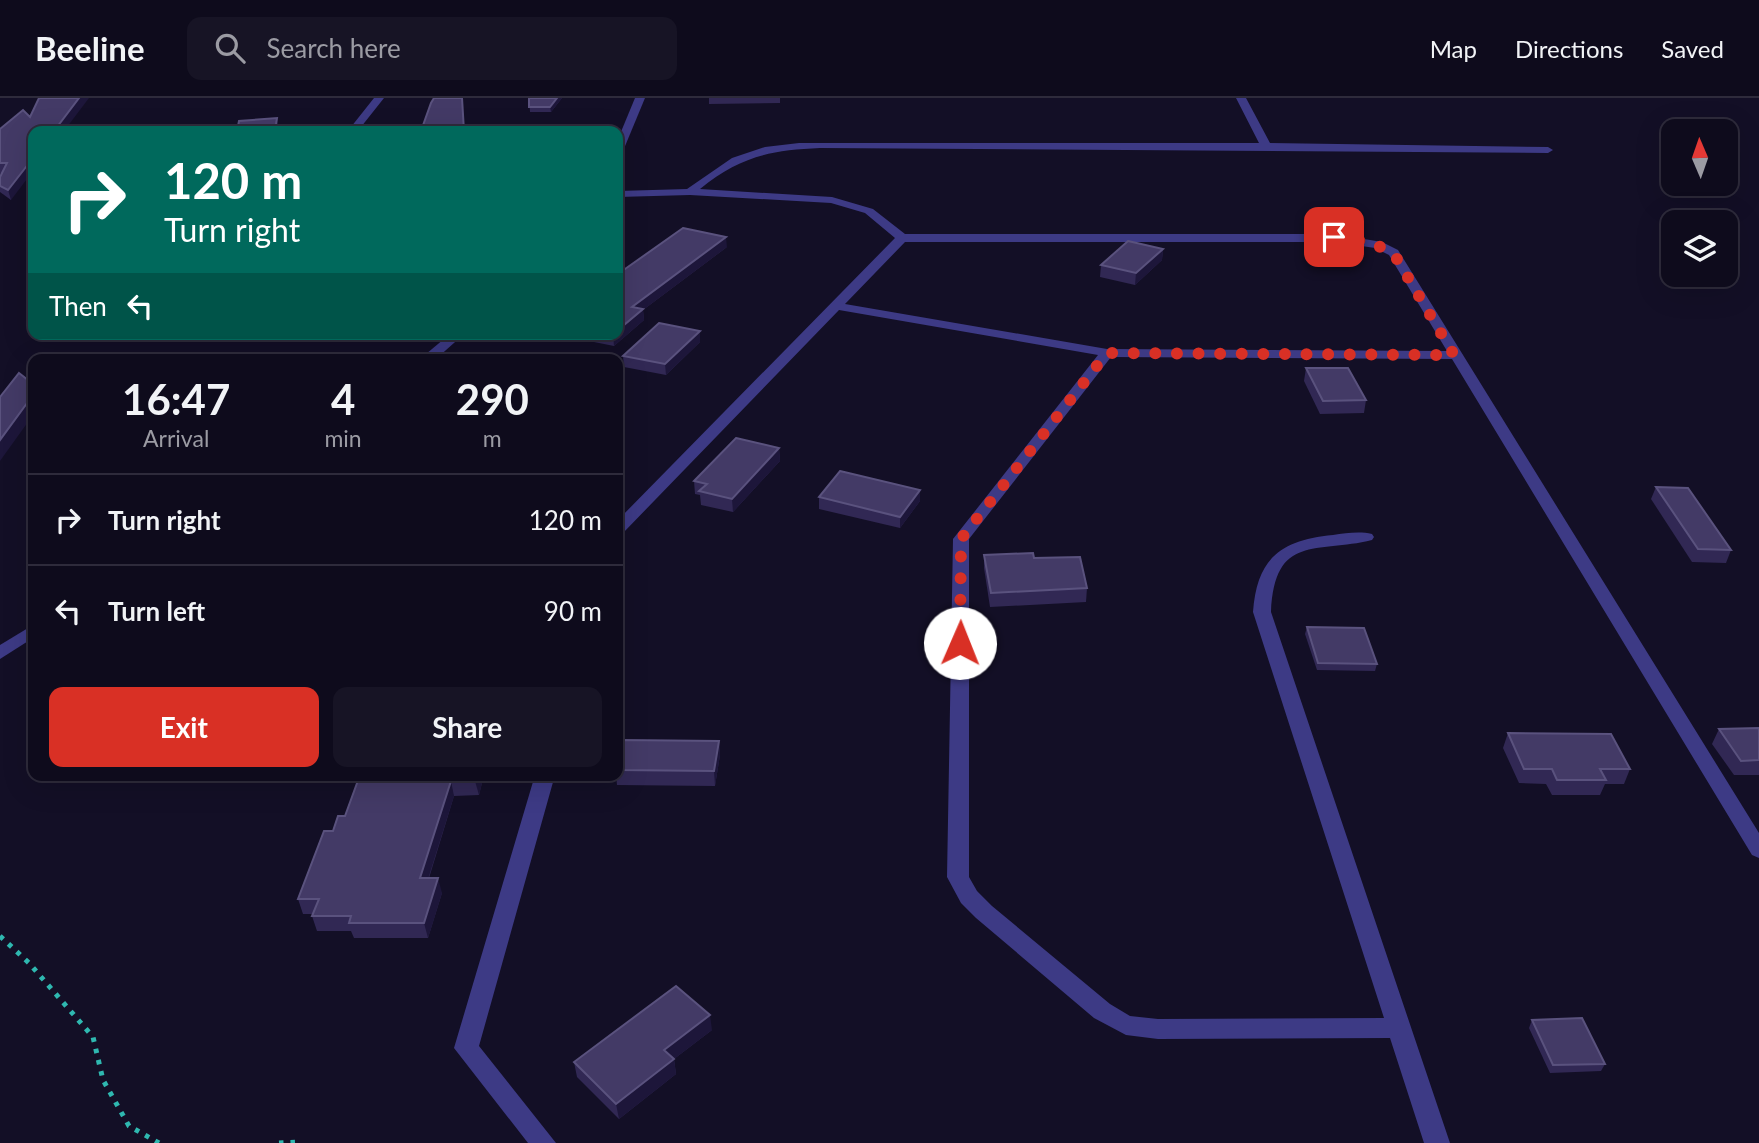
<!DOCTYPE html>
<style>
body{margin:0;font-family:Lato,sans-serif;background:#171425;color:#f1f3f6;height:100vh;display:flex;flex-direction:column;font-size:26px;white-space:nowrap}
*{box-sizing:border-box;margin:0}
p{font-size:23px;color:#9b9ba3}
.icon{flex:none;width:38px;height:38px;fill:none;stroke:currentColor;stroke-width:2;stroke-linecap:round;stroke-linejoin:round}
.map{position:relative;flex:1;overflow:hidden}
.sheet{position:absolute;left:28px;top:256px;width:595px;height:427px;display:flex;flex-direction:column;background:#0e0b1c;border-radius:14px;box-shadow:0 7px 28px #0002,0 0 0 2px #2e2b3b}
.sheet>*{flex:none}
.top-card{position:absolute;left:28px;top:28px;width:595px;height:214px;border-radius:14px;box-shadow:0 7px 28px #0002,0 0 0 2px #2e2b3b;background:#00695c;color:#fff;overflow:hidden}
.needle{width:46px;rotate:358deg}
.controls{position:absolute;left:1661px;top:21px;display:grid;gap:14px}
.controls a{display:grid;place-items:center;width:77px;height:77px;border-radius:14px;background:#0e0b1c;box-shadow:0 7px 28px #0002,0 0 0 2px #2e2b3b;font-size:35px}
.pin{position:absolute;display:grid;place-items:center;width:60px;height:60px;color:#fff;margin:-30px;border-radius:14px;box-shadow:0 4px 10px #0006}
.me{position:absolute;width:77px;margin:-38px;rotate:1deg;stroke-linejoin:round;filter:drop-shadow(0 0 5px #0008)}
.turn{display:flex;align-items:center;gap:24px;height:147px;padding:0 21px;font-size:32px}
.turn .icon{width:91px;height:91px;stroke-width:2.5}
.turn b{display:block;font-size:49px;line-height:60px}
.then{display:flex;align-items:center;height:66px;padding:0 21px;background:#0003;gap:14px;font-size:26px}
.eta{display:flex;justify-content:space-evenly;align-items:center;height:119px;text-align:center}
.eta b{font-size:42px;font-weight:700;line-height:49px}
.cta{display:flex;gap:14px;margin-top:auto;padding:14px 21px}
.cta a{flex:1;height:80px;border-radius:14px;background:#d93025;color:#fff;font-size:28px;font-weight:700;line-height:80px;text-align:center}
.cta a+a{background:#171425;color:#f1f3f6}
ul{padding:0;list-style:none}
li{display:flex;align-items:center;gap:21px;height:91px;padding:0 21px;border-top:2px solid #2e2b3b}
li div{flex:1}
li b{display:block;font-size:26px}
li em{font-style:normal}
header{display:flex;align-items:center;gap:42px;box-sizing:border-box;height:98px;padding:0 35px;background:#0e0b1c;border-bottom:2px solid #2e2b3b}
header strong{font-size:33px}
nav{display:flex;gap:38px;margin-inline-start:auto;font-size:24px}
.search{width:490px;height:63px;background:#171425;display:flex;align-items:center;gap:18px;box-sizing:border-box;padding:0 24px;border-radius:14px;color:#9b9ba3;font-size:26px}
.map>svg:first-child{display:block}
.lines{fill:none;stroke-linecap:round;stroke-linejoin:round}
.path{stroke:#2fb8b0;stroke-width:5;stroke-dasharray:4.5 7;stroke-linecap:butt}
.street{fill:#3d3a85;fill-rule:evenodd}
.wall{fill:#312854}
.shaded-wall{fill:#1d163a}
.building{fill:#433a66;stroke:#5a527e;stroke-width:2}
.route{stroke:#d93025;stroke-width:12;stroke-dasharray:0 21.6}
</style>
<header>
<strong>Beeline</strong>
<div class="search"><svg class="icon" aria-label="search" viewBox="0 0 24 24"><circle cx="10" cy="10" r="6"/><path d="M15 15l6 6"/></svg>Search here</div>
<nav><a>Map</a><a>Directions</a><a>Saved</a></nav>
</header>
<div class="map">
<svg width="1759" height="1045" viewBox="0 0 1759 1045">
<rect width="100%" height="100%" fill="#130f26"/>
<g class="lines">
<g class="path">
<path d="M 0,838 L 29,865 L 93,939 L 103,982 L 129,1028 L 159,1045"/>
<path d="M 279,1045 L 301,1044"/>
</g>
<g class="street">
<path d="M 374,0 L 384,0 L 361,29 L 362,33 L 352,33 L 351,29 Z"/>
<path d="M 635,0 L 645,0 L 623,53 L 618,56 L 618,41 Z"/>
<path d="M 1236,0 L 1246,0 L 1270,45 L 1548,49 L 1553,52 L 1548,55 L 820,50 C 770,52 739,59 700,91 L 832,99 L 873,111 L 905,136 L 1334,136 L 1382,144 L 1398,152 L 1759,735 L 1759,760 L 1752,757 L 1452,261 L 1111,259 L 969,441 L 969,779 L 977,793 L 992,808 L 1110,906 L 1130,918 L 1158,921 L 1384,920 L 1253,514 C 1257,460 1281,442 1333,437 C 1346,435 1360,433 1372,436 L 1374,439 L 1372,442 C 1316,456 1275,435 1271,514 L 1450,1045 L 1424,1045 L 1390,940 L 1158,941 L 1126,937 L 1094,920 L 976,820 L 961,805 L 947,779 L 953,441 L 1098,257 L 839,212 L 624,434 L 618,436 L 618,422 L 895,140 L 865,115 L 831,105 L 690,97 L 618,99 L 618,93 L 687,91 L 732,60 L 765,49 L 799,45 L 1259,45 ZM 905,144 L 1334,144 L 1375,150 L 1389,157 L 1447,253 L 1107,251 L 845,206 Z"/>
<path d="M 450,236 L 464,236 L 436,261 L 420,261 Z"/>
<path d="M 33,527 L 33,540 L 0,561 L 0,547 Z"/>
<path d="M 535,677 L 555,677 L 479,948 L 556,1045 L 528,1045 L 454,950 Z"/>
</g>
</g>
<g class="wall">
<path d="M 529,0 L 562,0 L 551,14 L 530,14 Z"/>
<path d="M 709,0 L 780,0 L 780,5 L 709,6 Z"/>
<path d="M 30,19 L 11,102 L 0,94 L 0,79 L 2,75 L 0,76 L 0,31 Z"/>
<path d="M 727,149 L 643,212 L 644,222 L 614,248 L 569,239 L 569,236 L 618,236 L 618,176 Z"/>
<path d="M 1163,151 L 1162,162 L 1135,187 L 1100,179 L 1101,167 Z"/>
<path d="M 700,233 L 700,244 L 666,277 L 624,269 L 623,258 Z"/>
<path d="M 262,236 L 313,236 L 299,244 Z"/>
<path d="M 1306,270 L 1366,302 L 1364,315 L 1320,316 L 1304,283 Z"/>
<path d="M 779,350 L 780,363 L 733,414 L 701,407 L 700,397 L 695,396 L 694,383 Z"/>
<path d="M 1656,389 L 1731,452 L 1726,465 L 1692,464 L 1651,401 Z"/>
<path d="M 920,392 L 920,403 L 900,430 L 819,411 L 819,399 Z"/>
<path d="M 984,457 L 1087,490 L 1086,504 L 990,509 L 984,470 Z"/>
<path d="M 1307,529 L 1377,566 L 1375,573 L 1317,572 L 1305,536 Z"/>
<path d="M 1759,630 L 1759,677 L 1734,677 L 1712,646 L 1719,631 Z"/>
<path d="M 1508,635 L 1630,671 L 1624,686 L 1605,686 L 1600,697 L 1552,697 L 1546,686 L 1519,685 L 1503,650 Z"/>
<path d="M 719,643 L 720,657 L 715,688 L 617,687 L 616,677 L 618,677 L 618,661 Z"/>
<path d="M 360,677 L 484,677 L 479,697 L 454,698 L 429,780 L 442,795 L 428,840 L 354,840 L 351,833 L 317,833 L 312,818 L 313,816 L 303,816 L 298,801 L 333,733 L 345,718 Z"/>
<path d="M 1532,922 L 1605,966 L 1601,973 L 1550,975 L 1529,930 Z"/>
<path d="M 712,932 L 674,961 L 676,976 L 619,1021 L 577,979 L 574,964 Z"/>
</g>
<g class="shaded-wall">
<path d="M 79,0 L 89,0 L 64,33 L 54,33 Z"/>
<path d="M 557,0 L 562,0 L 551,14 L 550,9 Z"/>
<path d="M 277,20 L 279,30 L 279,33 L 275,33 Z"/>
<path d="M 33,60 L 33,73 L 11,102 L 8,92 Z"/>
<path d="M 726,139 L 727,149 L 643,212 L 644,222 L 614,248 L 613,237 L 618,236 L 618,232 L 632,209 Z"/>
<path d="M 1163,151 L 1162,162 L 1135,187 L 1136,175 Z"/>
<path d="M 700,233 L 700,244 L 666,277 L 665,266 Z"/>
<path d="M 297,236 L 313,236 L 299,244 Z"/>
<path d="M 33,297 L 33,317 L 0,363 L 0,342 Z"/>
<path d="M 779,350 L 780,363 L 733,414 L 732,401 Z"/>
<path d="M 920,392 L 920,403 L 900,430 L 900,419 Z"/>
<path d="M 719,643 L 720,657 L 715,688 L 714,673 Z"/>
<path d="M 477,677 L 484,677 L 479,697 L 475,683 Z"/>
<path d="M 451,683 L 454,698 L 424,794 L 420,780 Z"/>
<path d="M 438,780 L 442,795 L 428,840 L 424,825 Z"/>
<path d="M 710,917 L 712,932 L 674,961 L 676,976 L 619,1021 L 616,1006 L 664,952 Z"/>
</g>
<g class="building">
<path d="M 39,0 L 79,0 L 54,33 L 33,33 L 33,60 L 8,92 L 0,88 L 0,79 L 7,65 L 0,65 L 0,31 L 23,12 L 30,19 Z"/>
<path d="M 434,0 L 462,0 L 464,33 L 421,33 L 431,5 Z"/>
<path d="M 529,0 L 557,0 L 550,9 L 529,9 Z"/>
<path d="M 277,20 L 275,33 L 237,33 L 239,23 Z"/>
<path d="M 683,130 L 726,139 L 632,209 L 643,211 L 618,232 L 618,176 Z"/>
<path d="M 1128,143 L 1163,151 L 1136,175 L 1101,167 Z"/>
<path d="M 659,225 L 700,233 L 665,266 L 623,258 Z"/>
<path d="M 1306,270 L 1348,270 L 1366,302 L 1323,303 Z"/>
<path d="M 19,275 L 33,286 L 33,297 L 0,342 L 0,299 Z"/>
<path d="M 736,340 L 779,350 L 732,401 L 699,393 L 707,386 L 694,383 Z"/>
<path d="M 840,373 L 920,392 L 900,419 L 819,399 Z"/>
<path d="M 1656,389 L 1688,390 L 1731,452 L 1698,451 Z"/>
<path d="M 1033,455 L 1034,460 L 1080,459 L 1087,490 L 991,495 L 984,457 Z"/>
<path d="M 1307,529 L 1364,530 L 1377,566 L 1318,565 Z"/>
<path d="M 1759,630 L 1759,662 L 1741,663 L 1719,631 Z"/>
<path d="M 1508,635 L 1611,636 L 1630,671 L 1600,671 L 1606,682 L 1557,682 L 1552,671 L 1524,671 Z"/>
<path d="M 622,642 L 719,643 L 714,673 L 618,672 L 618,661 Z"/>
<path d="M 360,677 L 477,677 L 475,683 L 451,683 L 420,780 L 438,780 L 424,825 L 349,825 L 351,818 L 312,818 L 319,801 L 298,801 L 324,733 L 333,733 L 338,718 L 345,718 Z"/>
<path d="M 676,888 L 710,917 L 664,952 L 674,961 L 616,1006 L 574,964 Z"/>
<path d="M 1582,920 L 1605,966 L 1553,967 L 1532,922 Z"/>
</g>
<g class="lines">
<path class="route" d="M 960,545 L 961,441 L 1107,255 L 1454,257 L 1394,156 C 1374,144 1356,141 1334,139"/>
</g>
</svg>
<div class="controls">
<a><svg class="needle" viewBox="-14 -14 28 28"><path d="M0-13l5 13h-10z" fill="#e53935"/><path d="M0 13l5-13h-10z" fill="#9b9ba3"/></svg></a>
<a><svg class="icon" aria-label="layers" viewBox="0 0 24 24"><path d="M12 4l9 5-9 5-9-5zM3 14l9 5 9-5"/></svg></a>
</div>
<div class="pin" style="left:1334px;top:139px;background:#d93025"><svg class="icon" aria-label="arrive" viewBox="0 0 24 24"><path d="M6 21V4h12l-3 4 3 4H6"/></svg></div>
<svg class="me" style="left:960px;top:545px" viewBox="-20 -20 40 40"><circle r="19" fill="#fff"/><path d="M0-13L10 11 0 6-10 11z" fill="#d93025"/></svg>
<div class="top-card">
<div class="turn"><svg class="icon" aria-label="right" viewBox="0 0 24 24"><path d="M7 20v-9h11M14 6l5 5-5 5"/></svg><div><b>120 m</b>Turn right</div></div>
<div class="then">Then<svg class="icon" aria-label="left" viewBox="0 0 24 24"><path d="M17 20v-9H6M10 6l-5 5 5 5"/></svg></div>
</div>
<section class="sheet">
<div class="eta">
<div><b>16:47</b><p>Arrival</p></div>
<div><b>4</b><p>min</p></div>
<div><b>290</b><p>m</p></div>
</div>
<ul>
<li><svg class="icon" aria-label="right" viewBox="0 0 24 24"><path d="M7 20v-9h11M14 6l5 5-5 5"/></svg><div><b>Turn right</b></div><em>120 m</em></li>
<li><svg class="icon" aria-label="left" viewBox="0 0 24 24"><path d="M17 20v-9H6M10 6l-5 5 5 5"/></svg><div><b>Turn left</b></div><em>90 m</em></li>
</ul>
<div class="cta"><a>Exit</a><a>Share</a></div>
</section>
</div>
